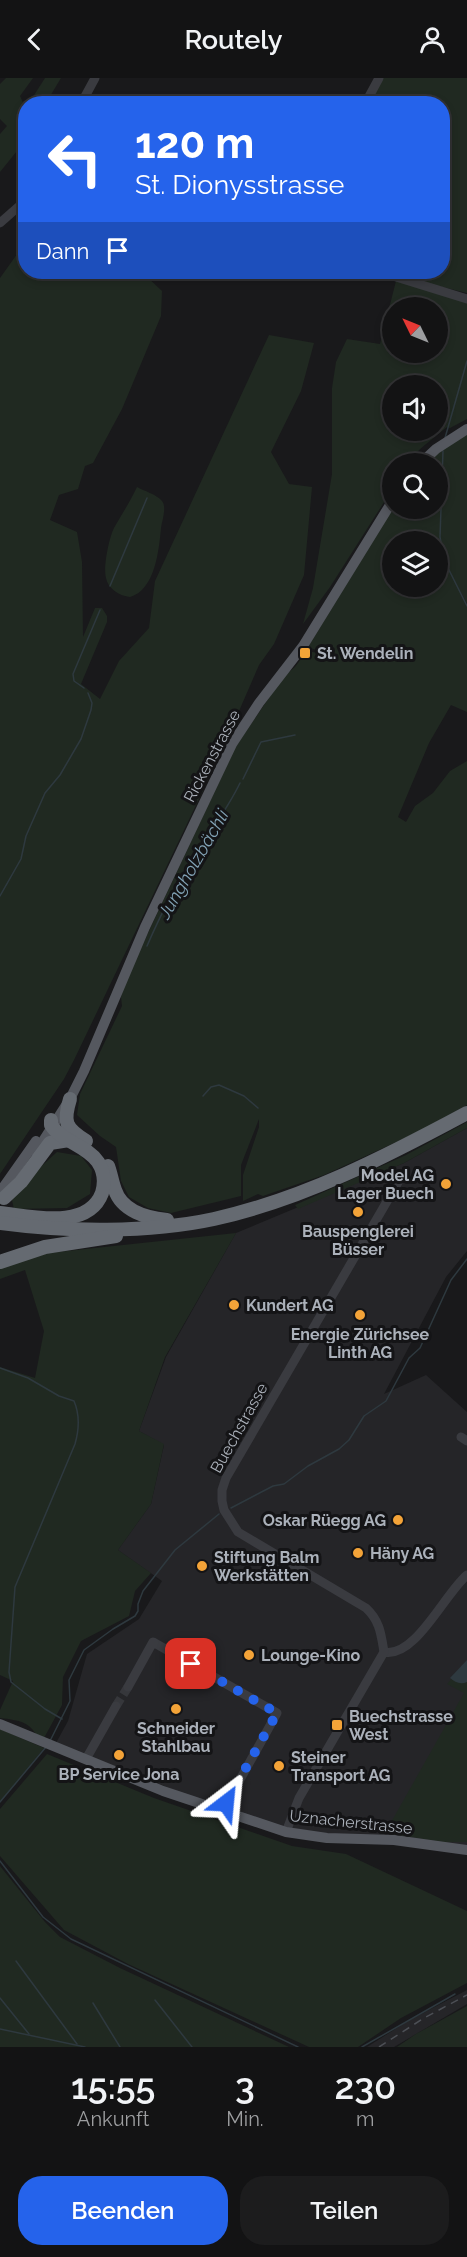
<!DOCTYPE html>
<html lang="de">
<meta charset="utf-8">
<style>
body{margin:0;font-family:Raleway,sans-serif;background:#1c1c1d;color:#f1f3f6;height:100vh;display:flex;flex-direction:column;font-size:22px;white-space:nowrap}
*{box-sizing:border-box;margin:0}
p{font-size:20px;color:#9d9ea0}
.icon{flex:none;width:33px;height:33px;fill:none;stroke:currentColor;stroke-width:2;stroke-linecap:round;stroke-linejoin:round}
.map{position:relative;height:1969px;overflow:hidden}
.sheet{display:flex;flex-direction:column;background:#131314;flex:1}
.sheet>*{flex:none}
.banner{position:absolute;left:18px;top:18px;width:432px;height:183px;border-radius:24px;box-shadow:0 3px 9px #0003,0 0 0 2px #323234;background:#2563eb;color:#fff;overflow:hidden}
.needle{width:39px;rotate:313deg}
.tools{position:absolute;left:382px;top:219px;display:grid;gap:12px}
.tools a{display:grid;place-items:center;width:66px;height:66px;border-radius:50%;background:#131314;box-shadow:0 3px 9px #0003,0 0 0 2px #323234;font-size:30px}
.pin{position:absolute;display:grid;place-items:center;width:51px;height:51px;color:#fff;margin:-26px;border-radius:12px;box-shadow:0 3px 9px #0006}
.me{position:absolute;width:66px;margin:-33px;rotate:29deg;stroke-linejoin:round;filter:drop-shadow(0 0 4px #0008)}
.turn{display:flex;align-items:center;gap:21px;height:126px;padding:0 18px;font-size:27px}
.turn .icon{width:78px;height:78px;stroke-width:2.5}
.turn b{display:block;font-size:42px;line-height:51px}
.then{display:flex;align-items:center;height:57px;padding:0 18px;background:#0003;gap:12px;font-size:22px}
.eta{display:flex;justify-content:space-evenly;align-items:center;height:102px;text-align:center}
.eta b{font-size:36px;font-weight:600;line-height:42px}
.button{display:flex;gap:12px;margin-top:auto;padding:12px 18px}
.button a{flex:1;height:69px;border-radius:24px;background:#2563eb;color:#fff;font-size:24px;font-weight:600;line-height:69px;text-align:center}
.button a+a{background:#1c1c1d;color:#f1f3f6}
header{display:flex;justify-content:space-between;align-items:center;height:78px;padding:0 18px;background:#131314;font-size:27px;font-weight:600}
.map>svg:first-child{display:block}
.built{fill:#252528}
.green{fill:#202921;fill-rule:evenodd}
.water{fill:#2e393f}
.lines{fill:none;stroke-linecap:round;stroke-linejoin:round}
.stream{stroke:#2e393f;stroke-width:1.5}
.minor-tunnel{stroke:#36373b;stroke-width:9;stroke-dasharray:9 4.5;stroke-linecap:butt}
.minor{stroke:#3a3b40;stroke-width:9}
.major{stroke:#55585f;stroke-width:10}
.highway{stroke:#656a71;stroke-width:14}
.rail{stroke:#4c4f55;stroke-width:1.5;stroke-dasharray:8 6;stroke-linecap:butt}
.route{stroke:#2563eb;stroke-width:10;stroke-dasharray:0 18}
.poi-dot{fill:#f3a338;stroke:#141416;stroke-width:2}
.labels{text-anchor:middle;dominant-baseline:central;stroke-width:6;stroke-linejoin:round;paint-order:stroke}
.poi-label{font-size:16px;font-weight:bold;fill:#abb1ba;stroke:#141416;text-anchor:start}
.street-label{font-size:16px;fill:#abb1ba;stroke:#141416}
.water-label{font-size:18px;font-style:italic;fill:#82a2b5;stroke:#141416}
</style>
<header><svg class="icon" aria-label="back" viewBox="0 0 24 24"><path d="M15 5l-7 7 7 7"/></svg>Routely<svg class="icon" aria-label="person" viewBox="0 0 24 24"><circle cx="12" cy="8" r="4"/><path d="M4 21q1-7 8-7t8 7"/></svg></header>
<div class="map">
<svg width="467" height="1969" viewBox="0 0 467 1969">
<rect width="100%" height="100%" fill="#19191b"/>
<g class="built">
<path d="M 467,1050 L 467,1173 L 446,1199 L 384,1316 L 426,1297 L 467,1334 L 467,1772 L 327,1760 L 260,1746 L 56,1665 L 68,1643 L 87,1576 L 139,1541 L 162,1503 L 118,1472 L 151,1426 L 164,1367 L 139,1353 L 166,1279 L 236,1155 L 404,1085 Z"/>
<path d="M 467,1912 L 467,1926 L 394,1969 L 367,1969 L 408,1943 Z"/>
</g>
<g class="green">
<path d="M 6,0 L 33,0 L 20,18 L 25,29 L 25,63 L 0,94 L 0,56 L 7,48 L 0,41 L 0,6 Z"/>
<path d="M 45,0 L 61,0 L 46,25 L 29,25 Z"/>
<path d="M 379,0 L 467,0 L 467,215 L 409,201 L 411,194 L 442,194 L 442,26 L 365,26 Z"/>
<path d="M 25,165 L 26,194 L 126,194 L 138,199 L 145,197 L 162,213 L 161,238 L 122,331 L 93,385 L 85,388 L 78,411 L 59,417 L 50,442 L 77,454 L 82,484 L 83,559 L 95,530 L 102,530 L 107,538 L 107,544 L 81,606 L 100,621 L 119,583 L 149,550 L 155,503 L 269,257 L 314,265 L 301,313 L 271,374 L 289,406 L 312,409 L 304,497 L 274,566 L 259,587 L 219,679 L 74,982 L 64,1001 L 0,1096 L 0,200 Z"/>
<path d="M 396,203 L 451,219 L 467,225 L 467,341 L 450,350 L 447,349 C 432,362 419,369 408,385 L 393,386 L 393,410 L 330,509 L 303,546 L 313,510 L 332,396 L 332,310 L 336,284 L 347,261 L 380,266 ZM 393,230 L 438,230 L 438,274 L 393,274 ZM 393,308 L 438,308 L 438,352 L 393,352 Z"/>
<path d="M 467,353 L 467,526 L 449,492 L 467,528 L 467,634 L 451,627 L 429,665 L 398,739 L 406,744 L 415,728 L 433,715 L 450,693 L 467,683 L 467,1027 L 414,1056 L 324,1097 L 263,1118 L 258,1116 L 243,1123 L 243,1097 L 259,1049 L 259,1041 L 241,1087 L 241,1118 L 171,1135 L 148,1130 L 129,1119 L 121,1103 L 116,1069 L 100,1058 L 77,1037 L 80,1016 L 122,928 L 121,919 L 123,908 L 236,668 L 284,598 L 295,589 L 307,573 L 330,577 L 308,569 L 393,430 L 438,430 L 438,386 L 425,385 ZM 393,464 L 438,464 L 438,508 L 393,508 Z"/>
<path d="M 137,409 C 144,413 156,416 162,423 C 167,429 162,443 161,450 C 159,472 155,512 130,519 C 120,518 108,511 106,500 C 103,489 109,460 114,450 C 122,436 130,424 137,409 Z"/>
<path d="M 467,1044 L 467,1050 L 404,1085 L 298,1131 L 295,1127 L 406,1077 Z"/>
<path d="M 57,1074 L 81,1078 L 92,1092 L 90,1116 L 67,1130 L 14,1131 L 12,1122 L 34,1095 Z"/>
<path d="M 236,1155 L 165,1279 L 139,1353 L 164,1366 L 151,1426 L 118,1472 L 151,1495 L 135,1513 L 129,1538 L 81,1563 L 63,1599 L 62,1627 L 44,1660 C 36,1659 35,1653 29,1648 C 21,1642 9,1641 0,1640 L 0,1632 L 13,1603 L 0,1597 L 0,1289 L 35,1300 L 44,1253 L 25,1192 L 0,1201 L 0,1190 L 22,1181 L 48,1175 Z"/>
<path d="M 467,1584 L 467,1764 L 443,1764 L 385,1755 L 464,1615 L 447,1606 Z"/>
<path d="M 0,1651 L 44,1670 L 0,1724 Z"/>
<path d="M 47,1676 L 154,1720 L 292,1768 L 346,1776 L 467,1833 L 467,1905 L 401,1940 L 358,1969 L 309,1969 L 128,1886 L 64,1852 L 0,1778 L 0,1731 Z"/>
<path d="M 0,1788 L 45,1844 L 60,1859 L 120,1890 L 289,1969 L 0,1969 Z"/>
<path d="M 467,1928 L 467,1969 L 397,1969 L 416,1956 Z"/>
</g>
<path class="water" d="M 467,1582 L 467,1604 C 460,1607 455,1604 450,1600 Z"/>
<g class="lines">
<g class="stream">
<path d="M 445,360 L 467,283"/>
<path d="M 443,373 L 440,459 L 444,482 L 467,528"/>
<path d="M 110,508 L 147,420"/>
<path d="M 84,610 L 74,603 L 73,596 L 100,532"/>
<path d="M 243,701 L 261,664 L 295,657"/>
<path d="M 0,818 L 21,781 L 26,758 L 45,715 L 60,697 L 81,661 L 91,632 L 92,625 L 88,615"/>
<path d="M 147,868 C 160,838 175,808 193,781 C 209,755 227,732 240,705"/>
<path d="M 203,1018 L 211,1009 L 219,1007 L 244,1018 L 258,1030"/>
<path d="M 0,1290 L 28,1300 L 59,1318 L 74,1323 C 80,1337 79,1352 75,1366 L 15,1509 L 9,1594 L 11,1604 L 45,1631 L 62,1641"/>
<path d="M 231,1430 L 273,1408 L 284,1406 L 308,1388 L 339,1371 L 349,1362 L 364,1338 L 386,1323 L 409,1280 L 420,1270 L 451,1202 L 467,1181"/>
<path d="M 50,1663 L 70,1623 L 69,1602 L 84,1572 L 113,1551 L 135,1538 L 138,1533 L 138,1526 L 143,1513 L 175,1472 L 219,1436"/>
<path d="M 0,1724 L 46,1669"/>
<path d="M 0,1783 L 43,1839 L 71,1861 L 298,1969"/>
<path d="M 16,1883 L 77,1966"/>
<path d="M 0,1920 L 29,1956"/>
<path d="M 155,1922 L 192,1969"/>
<path d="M 93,1925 L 120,1969"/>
<path d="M 0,1951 L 85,1969"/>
<path d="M 362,1969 L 455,1916"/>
</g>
<path class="minor-tunnel" d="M 116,1628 L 128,1609"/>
<g class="minor">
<path d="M 81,26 L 95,0"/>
<path d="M 365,26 L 379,0"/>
<path d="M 0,145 L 26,122"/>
<path d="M 380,194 L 467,221"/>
<path d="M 461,1359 L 467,1363"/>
<path d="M 384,1574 C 415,1581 445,1515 467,1497"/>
<path d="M 128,1609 L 153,1564 L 277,1635 L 222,1734"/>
<path d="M 86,1681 L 116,1628"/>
<path d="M 286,1754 L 299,1720 L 384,1574 C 381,1556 380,1543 366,1530 L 238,1454 L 224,1432 L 222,1423 L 222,1412 L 226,1400 L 400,1101"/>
</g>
<g class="major">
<path d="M 420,386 L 436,371 L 467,351"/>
<path d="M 36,1074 L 70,1021 L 84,993 L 145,849 L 232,666 L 259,625 L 303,568 L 393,422"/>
<path d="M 0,1114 L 36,1063"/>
<path d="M 0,1646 L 163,1713 L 286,1754 L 327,1760 L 394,1762 L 467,1772"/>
</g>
<g class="highway">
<path d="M 70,1021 C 63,1044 65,1050 86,1063"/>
<path d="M 108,1088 C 111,1096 112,1104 115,1112 C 122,1133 147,1140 167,1142"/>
<path d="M 4,1120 L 21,1104 L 50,1065 L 69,1062"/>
<path d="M 0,1135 C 30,1138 88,1153 102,1115 C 105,1105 104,1093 98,1084 C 86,1067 62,1064 51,1047 L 51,1042"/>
<path d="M 0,1145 C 66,1154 149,1155 214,1141 C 304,1121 387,1078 467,1035"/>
<path d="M 0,1184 L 45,1169 L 116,1158"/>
</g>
<path class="rail" d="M 379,1969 L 424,1940 L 467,1917"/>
</g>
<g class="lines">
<path class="route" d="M 191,1586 L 277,1635 L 226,1725"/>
</g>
<g class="poi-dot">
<rect x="299" y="569" width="12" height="12" rx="3"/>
<circle cx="446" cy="1106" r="6"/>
<circle cx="358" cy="1134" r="6"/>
<circle cx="234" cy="1227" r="6"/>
<circle cx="360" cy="1237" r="6"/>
<circle cx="398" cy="1442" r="6"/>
<circle cx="358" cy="1475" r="6"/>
<circle cx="202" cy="1488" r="6"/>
<circle cx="249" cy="1577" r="6"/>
<circle cx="176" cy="1631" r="6"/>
<rect x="331" y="1641" width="12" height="12" rx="3"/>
<circle cx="119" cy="1677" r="6"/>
<circle cx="279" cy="1688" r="6"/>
</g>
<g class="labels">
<g class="poi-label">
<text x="317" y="575">St. Wendelin</text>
<text x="434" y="1097" text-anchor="end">Model AG<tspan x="434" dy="18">Lager Buech</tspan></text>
<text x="358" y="1153" text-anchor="middle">Bauspenglerei<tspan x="358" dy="18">Büsser</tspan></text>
<text x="246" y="1227">Kundert AG</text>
<text x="360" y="1256" text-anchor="middle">Energie Zürichsee<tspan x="360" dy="18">Linth AG</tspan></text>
<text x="386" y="1442" text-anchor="end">Oskar Rüegg AG</text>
<text x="370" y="1475">Häny AG</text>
<text x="214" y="1479">Stiftung Balm<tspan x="214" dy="18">Werkstätten</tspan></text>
<text x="261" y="1577">Lounge-Kino</text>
<text x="349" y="1638">Buechstrasse<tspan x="349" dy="18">West</tspan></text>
<text x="176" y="1650" text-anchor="middle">Schneider<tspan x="176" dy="18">Stahlbau</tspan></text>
<text x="291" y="1679">Steiner<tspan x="291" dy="18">Transport AG</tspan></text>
<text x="119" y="1696" text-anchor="middle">BP Service Jona</text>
</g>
<g class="street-label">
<text transform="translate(212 678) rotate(-62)">Rickenstrasse</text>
<text transform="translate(239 1350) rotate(-61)">Buechstrasse</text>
<text transform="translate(351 1744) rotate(6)">Uznacherstrasse</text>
</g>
<g class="water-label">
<text transform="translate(193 786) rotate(-60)">Jungholzbächli</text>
</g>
</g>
</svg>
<div class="tools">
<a><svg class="needle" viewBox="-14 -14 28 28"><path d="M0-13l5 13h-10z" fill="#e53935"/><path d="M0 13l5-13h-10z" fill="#9d9ea0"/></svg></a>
<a><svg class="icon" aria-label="sound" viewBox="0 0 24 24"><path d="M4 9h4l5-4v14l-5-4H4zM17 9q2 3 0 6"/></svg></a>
<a><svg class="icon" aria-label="search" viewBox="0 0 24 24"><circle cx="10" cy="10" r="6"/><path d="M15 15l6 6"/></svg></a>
<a><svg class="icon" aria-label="layers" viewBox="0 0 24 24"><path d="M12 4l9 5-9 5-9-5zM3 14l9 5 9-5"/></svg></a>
</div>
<div class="pin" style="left:191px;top:1586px;background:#d93025"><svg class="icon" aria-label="arrive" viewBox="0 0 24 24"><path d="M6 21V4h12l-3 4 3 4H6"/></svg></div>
<svg class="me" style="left:226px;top:1725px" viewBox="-20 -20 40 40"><path d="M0-17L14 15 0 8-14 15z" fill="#2563eb" stroke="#fff" stroke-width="4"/></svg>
<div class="banner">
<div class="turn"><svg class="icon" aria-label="left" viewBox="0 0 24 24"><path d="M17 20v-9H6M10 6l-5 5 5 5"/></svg><div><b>120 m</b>St. Dionysstrasse</div></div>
<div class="then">Dann<svg class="icon" aria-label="arrive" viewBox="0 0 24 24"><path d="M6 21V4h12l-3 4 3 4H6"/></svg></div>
</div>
</div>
<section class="sheet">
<div class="eta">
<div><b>15:55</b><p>Ankunft</p></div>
<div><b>3</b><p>Min.</p></div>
<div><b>230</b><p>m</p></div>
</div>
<div class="button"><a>Beenden</a><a>Teilen</a></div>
</section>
